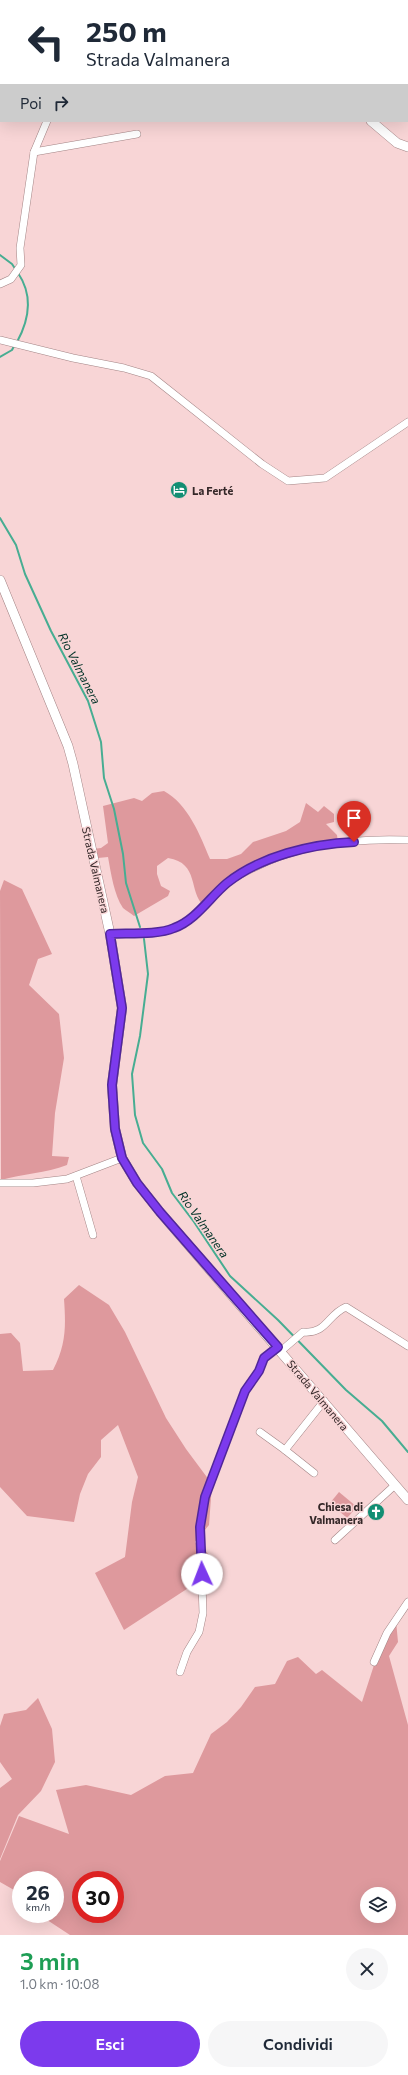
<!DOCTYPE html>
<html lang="it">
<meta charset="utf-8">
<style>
body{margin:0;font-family:Commissioner,sans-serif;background:#f6f6f7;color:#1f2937;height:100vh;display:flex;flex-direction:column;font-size:15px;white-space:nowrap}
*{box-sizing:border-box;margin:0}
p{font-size:13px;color:#747a83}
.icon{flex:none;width:22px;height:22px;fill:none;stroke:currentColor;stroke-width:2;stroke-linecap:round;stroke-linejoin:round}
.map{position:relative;height:1935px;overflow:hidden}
.sheet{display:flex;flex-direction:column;background:#fff;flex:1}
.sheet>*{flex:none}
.banner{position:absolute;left:0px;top:0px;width:408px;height:122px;box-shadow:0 4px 16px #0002;background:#fff;color:#1f2937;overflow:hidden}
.tools{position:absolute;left:360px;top:1887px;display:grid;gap:8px}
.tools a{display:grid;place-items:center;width:36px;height:36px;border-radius:50%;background:#fff;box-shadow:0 4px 16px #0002;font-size:20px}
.speed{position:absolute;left:12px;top:1871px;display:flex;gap:8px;font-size:20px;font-weight:700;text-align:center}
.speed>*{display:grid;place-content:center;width:52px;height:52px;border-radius:50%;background:#fff;box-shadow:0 4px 16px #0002;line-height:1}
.speed small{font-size:10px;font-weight:400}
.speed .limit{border:6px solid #d22;background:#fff;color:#111}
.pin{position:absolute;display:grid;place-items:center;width:34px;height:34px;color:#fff;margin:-41px -17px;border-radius:50% 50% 50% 0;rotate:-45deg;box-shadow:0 0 4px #0007}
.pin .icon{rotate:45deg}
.me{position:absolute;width:44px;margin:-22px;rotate:358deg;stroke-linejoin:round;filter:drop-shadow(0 0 3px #0008)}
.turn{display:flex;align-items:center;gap:14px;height:84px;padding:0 20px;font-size:18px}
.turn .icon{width:52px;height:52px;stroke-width:2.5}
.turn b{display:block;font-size:28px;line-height:34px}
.then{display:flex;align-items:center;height:38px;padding:0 20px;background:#0003;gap:8px;font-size:15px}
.round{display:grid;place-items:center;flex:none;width:42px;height:42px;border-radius:21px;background:#f6f6f7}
.head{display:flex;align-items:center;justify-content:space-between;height:68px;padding:0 20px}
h1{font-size:24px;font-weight:600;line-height:30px;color:#1e9e55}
.cta{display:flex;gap:8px;margin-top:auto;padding:8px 20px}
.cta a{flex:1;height:46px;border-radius:24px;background:#7c3aed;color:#fff;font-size:16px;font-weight:600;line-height:46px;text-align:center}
.cta a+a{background:#f6f6f7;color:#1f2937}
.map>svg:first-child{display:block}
.green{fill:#de999d;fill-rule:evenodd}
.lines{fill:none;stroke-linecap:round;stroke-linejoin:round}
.stream{stroke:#47ad92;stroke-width:2}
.minor-casing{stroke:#a38485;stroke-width:8}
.tertiary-casing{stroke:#a38485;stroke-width:10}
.minor{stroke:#fff;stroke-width:7}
.tertiary{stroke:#fff;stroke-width:9}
.route-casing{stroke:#51269a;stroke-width:10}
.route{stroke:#7c3aed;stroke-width:7}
.labels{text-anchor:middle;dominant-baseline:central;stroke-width:3;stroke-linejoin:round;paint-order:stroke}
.poi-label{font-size:11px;font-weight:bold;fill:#352829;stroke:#f8d5d6;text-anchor:start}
.street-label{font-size:11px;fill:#352829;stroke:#f8d5d6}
.water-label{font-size:12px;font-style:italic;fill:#013126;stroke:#f8d5d6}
</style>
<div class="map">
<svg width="408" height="1935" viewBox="0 0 408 1935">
<rect width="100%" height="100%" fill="#f8d5d6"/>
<g class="green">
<path d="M 164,791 C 188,804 200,835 210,859 L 227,859 L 241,854 L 253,842 L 286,831 L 300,822 L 306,803 L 318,812 L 324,806 L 334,814 L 334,822 L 326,824 L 337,835 L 338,843 L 297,851 L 250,869 L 204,906 C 188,892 200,863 168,858 L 157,866 L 157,874 L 161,886 L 170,891 L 168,896 L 134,916 C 131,913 126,911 123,908 C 114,895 111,873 108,857 L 98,858 L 95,855 L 93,849 L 101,848 L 108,843 L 103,806 L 134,798 L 142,801 L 152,793 Z"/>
<path d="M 4,880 L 22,889 L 52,954 L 38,959 L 29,985 L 59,1014 L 64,1058 L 55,1113 L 52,1156 L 69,1157 L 67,1165 C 46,1173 22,1174 1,1180 L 0,891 Z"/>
<path d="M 79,1285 L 109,1305 L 125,1332 L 166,1418 L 186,1449 L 212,1484 L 209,1525 L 195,1542 L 222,1566 L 124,1630 L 95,1573 L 125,1557 L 132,1502 L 138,1477 L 118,1425 L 101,1440 L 101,1457 L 88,1474 L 80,1494 L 74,1522 L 27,1516 L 0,1487 L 0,1334 L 11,1333 L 20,1343 L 23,1371 L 53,1370 C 66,1345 66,1327 64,1299 Z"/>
<path d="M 339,1492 L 357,1507 L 347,1518 L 330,1503 Z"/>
<path d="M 396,1621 L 398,1642 L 389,1656 L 408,1725 L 408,1935 L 70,1935 L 38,1914 L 55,1914 L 55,1880 L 21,1880 L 21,1894 L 0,1882 L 0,1861 L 19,1816 L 69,1834 L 56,1790 L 86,1785 L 131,1795 L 165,1776 L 193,1773 L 211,1734 L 227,1722 L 241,1707 L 255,1687 L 275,1684 L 287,1661 L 298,1657 L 316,1674 L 322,1670 L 362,1702 L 375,1662 ZM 81,1880 L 115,1880 L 115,1914 L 81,1914 ZM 367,1894 L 389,1894 L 389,1916 L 367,1916 Z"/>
<path d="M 38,1698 L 52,1729 L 55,1762 L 41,1791 L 18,1815 L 0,1859 L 0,1788 L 12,1779 L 0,1762 L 0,1726 L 4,1714 L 26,1710 Z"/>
</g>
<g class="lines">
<g class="stream">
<path d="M 0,255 L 12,264 L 16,270"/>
<path d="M 17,342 C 29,320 33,295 18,273"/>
<path d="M 0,357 L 12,350 L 14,346"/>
<path d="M 0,518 L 16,545 L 25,574 L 51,631 L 88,701 L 101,742 L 104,778 L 114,809 L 123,854 L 126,883 L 140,927"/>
<path d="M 144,939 L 148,974 L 140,1036 L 132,1074 L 135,1115 L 143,1143 L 162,1169 L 172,1193 L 194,1222 L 230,1276 L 278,1320 L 346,1390 L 382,1421 L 408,1452"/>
</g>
<g class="minor-casing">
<g id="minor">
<path d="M 34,152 L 47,121"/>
<path d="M 0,284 L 11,279 L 21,265 L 20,248 L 34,152 L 137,134"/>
<path d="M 0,340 L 73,358 L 124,368 L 151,376 L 262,464 L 288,481 L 325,478 L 408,422"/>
<path d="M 110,934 C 130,933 155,936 174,928 C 196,920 210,897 227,883 C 234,878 243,873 251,869 C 298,844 355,838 408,840"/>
<path d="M 76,1176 L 93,1235"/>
<path d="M 0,1183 L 33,1183 L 67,1179 L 122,1158"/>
<path d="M 281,1351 L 303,1332 C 327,1334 327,1315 346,1307 L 408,1346"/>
<path d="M 260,1432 L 285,1450"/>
<path d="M 314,1473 L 285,1450 L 324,1401"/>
<path d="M 335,1540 L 395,1485"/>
<path d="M 374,1662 L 387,1633 L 408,1602"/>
<path d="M 180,1672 L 187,1652 L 199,1632 L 203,1613 L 200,1527 L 205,1497 L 245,1391 L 259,1371 L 264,1358 L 278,1347"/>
</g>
</g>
<g class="tertiary-casing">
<g id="tertiary">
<path d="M 272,0 L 272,1"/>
<path d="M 371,121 L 397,143 L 408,147"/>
<path d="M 0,580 L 68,746 L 73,764 L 110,934 L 122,1008 L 112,1085 L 115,1129 L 122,1158 L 137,1183 L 160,1212 L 408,1500"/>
</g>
</g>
<use href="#minor" class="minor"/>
<use href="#tertiary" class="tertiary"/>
</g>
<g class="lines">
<g class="route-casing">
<path id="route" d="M 202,1574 L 200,1527 L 205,1497 L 245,1391 L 259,1371 L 264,1358 L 278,1347 L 160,1212 L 137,1183 L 122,1158 L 115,1129 L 112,1085 L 122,1008 L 110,934 C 129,933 158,935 174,928 C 196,920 210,897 227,883 C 261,856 311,844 354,842"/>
</g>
<use href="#route" class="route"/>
</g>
<defs>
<g id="hotel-disc" transform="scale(0.9)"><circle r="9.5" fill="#128e73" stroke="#f8d5d6"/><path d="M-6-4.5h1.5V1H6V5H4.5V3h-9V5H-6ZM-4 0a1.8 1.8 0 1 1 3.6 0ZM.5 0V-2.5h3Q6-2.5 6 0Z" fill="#fff"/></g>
<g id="church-disc" transform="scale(0.9)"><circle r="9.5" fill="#128e73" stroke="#f8d5d6"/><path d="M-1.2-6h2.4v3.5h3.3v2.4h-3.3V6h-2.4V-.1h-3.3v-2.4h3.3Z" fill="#fff"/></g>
</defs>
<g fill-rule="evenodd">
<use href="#hotel-disc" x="179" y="490"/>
<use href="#church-disc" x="376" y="1512"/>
</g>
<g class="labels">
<g class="poi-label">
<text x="192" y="490">La Ferté</text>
<text x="363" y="1506" text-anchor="end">Chiesa di<tspan x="363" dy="13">Valmanera</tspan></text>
</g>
<g class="street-label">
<text transform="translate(96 870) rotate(77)">Strada Valmanera</text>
<text transform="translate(318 1395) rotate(50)">Strada Valmanera</text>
</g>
<g class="water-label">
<text transform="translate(80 668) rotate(63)">Rio Valmanera</text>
<text transform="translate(204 1224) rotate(55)">Rio Valmanera</text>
</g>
</g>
</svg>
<div class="tools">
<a><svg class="icon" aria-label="layers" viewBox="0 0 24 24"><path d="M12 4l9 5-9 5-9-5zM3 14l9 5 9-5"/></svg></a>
</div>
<div class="speed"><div>26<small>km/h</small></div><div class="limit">30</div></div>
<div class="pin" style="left:354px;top:842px;background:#d93025"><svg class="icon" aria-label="arrive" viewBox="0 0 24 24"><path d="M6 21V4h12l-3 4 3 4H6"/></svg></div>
<svg class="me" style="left:202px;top:1574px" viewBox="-20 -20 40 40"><circle r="19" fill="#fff"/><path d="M0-13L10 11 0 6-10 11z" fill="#7c3aed"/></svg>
<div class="banner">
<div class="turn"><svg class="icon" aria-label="left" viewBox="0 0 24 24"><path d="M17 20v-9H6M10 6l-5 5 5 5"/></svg><div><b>250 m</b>Strada Valmanera</div></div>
<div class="then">Poi<svg class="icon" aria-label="right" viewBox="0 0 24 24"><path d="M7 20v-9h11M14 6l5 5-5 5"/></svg></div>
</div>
</div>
<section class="sheet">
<div class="head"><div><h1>3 min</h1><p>1.0 km · 10:08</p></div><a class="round"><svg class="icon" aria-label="close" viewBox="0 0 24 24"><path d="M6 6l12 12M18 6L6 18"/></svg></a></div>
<div class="cta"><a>Esci</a><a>Condividi</a></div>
</section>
